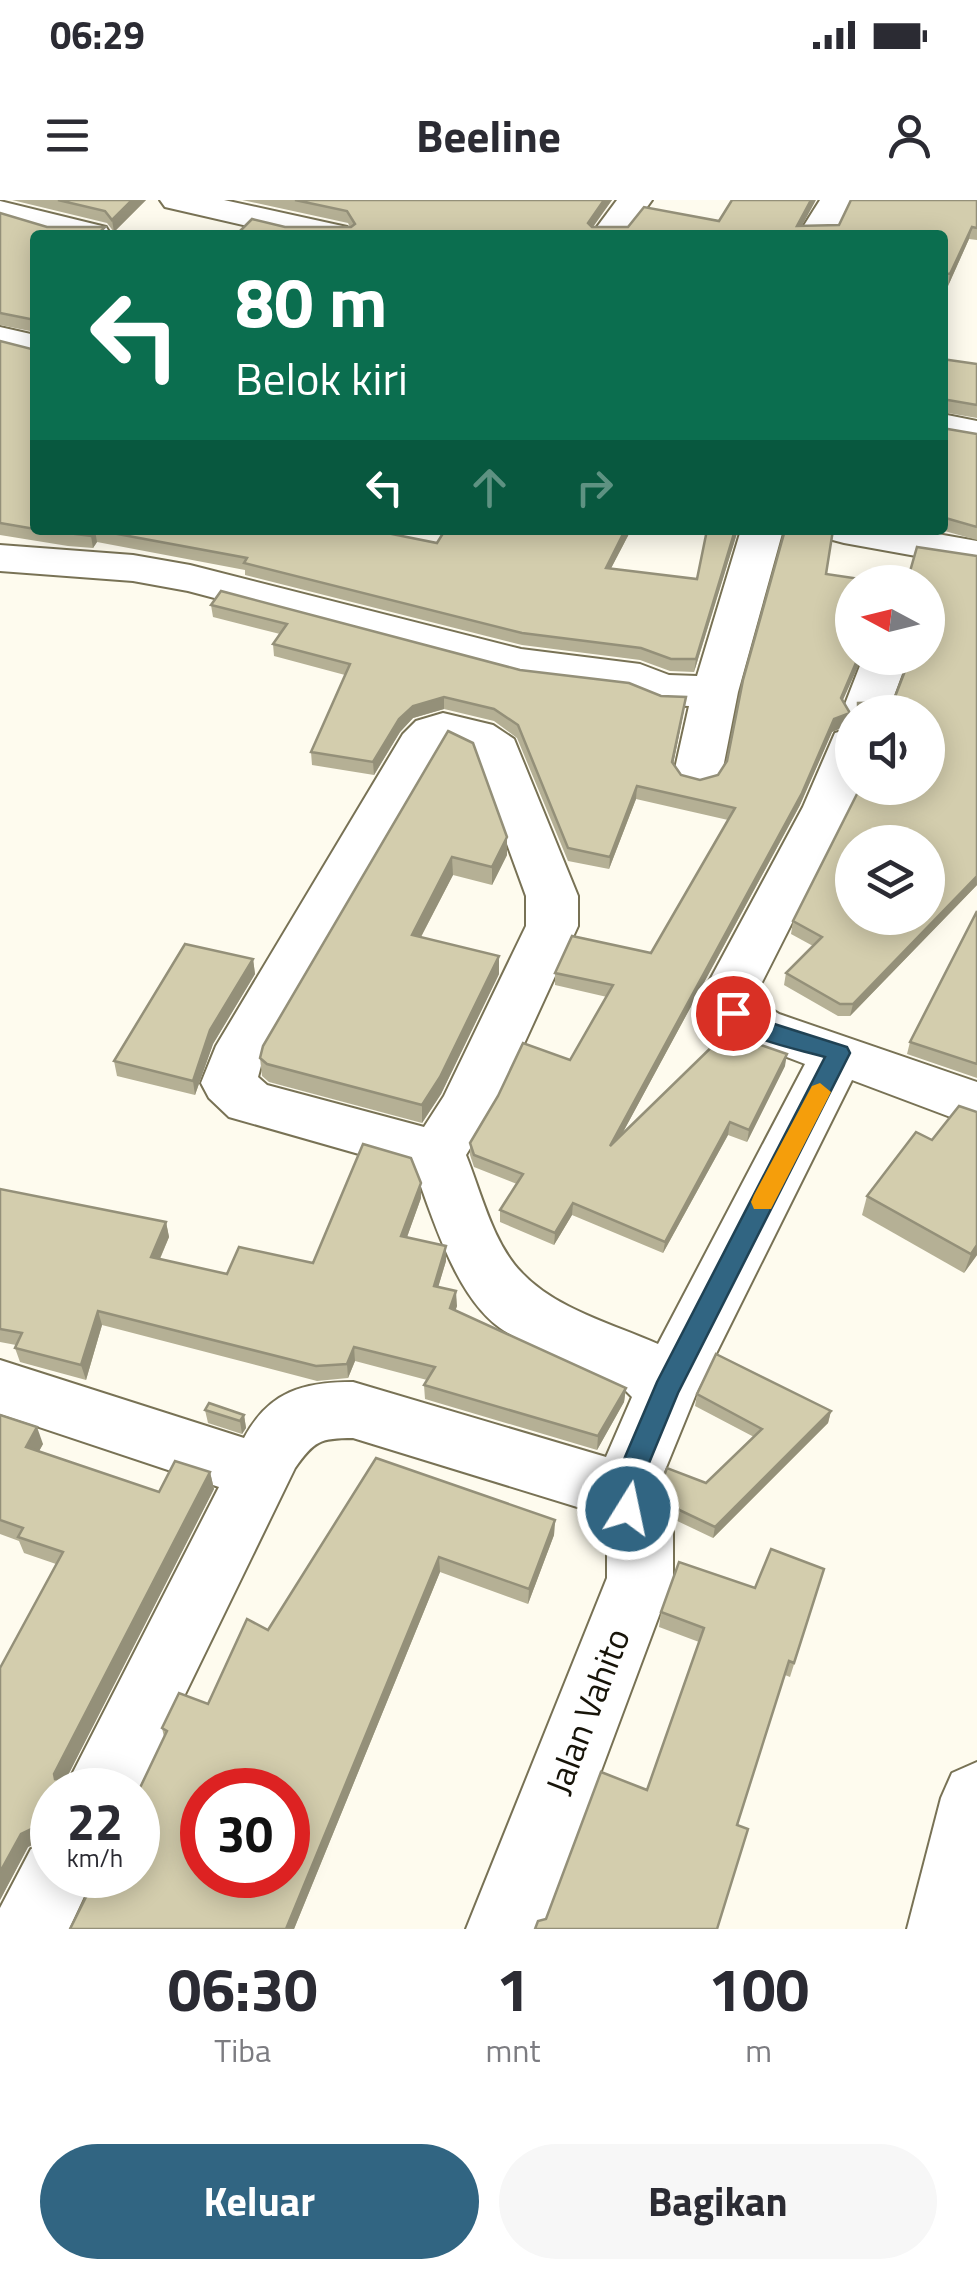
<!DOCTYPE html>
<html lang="id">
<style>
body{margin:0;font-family:"Titillium Web",sans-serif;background:#f7f7f7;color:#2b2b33;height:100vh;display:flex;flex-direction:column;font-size:38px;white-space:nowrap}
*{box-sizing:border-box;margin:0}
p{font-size:32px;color:#7c7c81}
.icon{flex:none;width:55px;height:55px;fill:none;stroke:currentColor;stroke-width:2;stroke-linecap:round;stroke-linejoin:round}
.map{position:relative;height:1729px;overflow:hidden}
.drawer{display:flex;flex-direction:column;background:#fff;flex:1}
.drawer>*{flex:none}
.banner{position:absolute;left:30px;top:30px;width:918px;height:305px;border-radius:10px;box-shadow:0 5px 25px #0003;background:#0b6e4f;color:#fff;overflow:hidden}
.needle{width:65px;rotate:277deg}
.controls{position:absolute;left:835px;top:365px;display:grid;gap:20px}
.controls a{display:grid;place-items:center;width:110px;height:110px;border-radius:50%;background:#fff;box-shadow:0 5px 25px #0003;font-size:50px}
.speed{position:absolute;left:30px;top:1568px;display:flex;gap:20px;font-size:50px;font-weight:700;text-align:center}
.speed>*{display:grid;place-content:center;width:130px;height:130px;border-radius:50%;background:#fff;box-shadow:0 5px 25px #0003;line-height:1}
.speed small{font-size:25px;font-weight:400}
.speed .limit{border:15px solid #d22;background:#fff;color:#111}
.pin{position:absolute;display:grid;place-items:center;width:85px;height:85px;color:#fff;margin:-42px;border:5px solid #fff;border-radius:50%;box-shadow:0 2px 10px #0007}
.me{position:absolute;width:110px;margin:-55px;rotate:10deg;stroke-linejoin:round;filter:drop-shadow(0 0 8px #0008)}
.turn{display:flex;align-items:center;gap:35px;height:210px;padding:0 40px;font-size:45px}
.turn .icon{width:130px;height:130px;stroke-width:2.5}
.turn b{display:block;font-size:70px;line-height:85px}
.lanes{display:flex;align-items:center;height:95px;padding:0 40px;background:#0003;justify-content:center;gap:50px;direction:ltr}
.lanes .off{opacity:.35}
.eta{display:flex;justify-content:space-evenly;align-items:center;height:170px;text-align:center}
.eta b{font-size:60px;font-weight:700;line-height:70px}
.button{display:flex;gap:20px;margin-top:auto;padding:20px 40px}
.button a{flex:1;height:115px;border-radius:60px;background:#316582;color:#fff;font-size:40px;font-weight:700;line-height:115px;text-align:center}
.button a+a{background:#f7f7f7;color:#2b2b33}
.status{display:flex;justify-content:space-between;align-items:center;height:70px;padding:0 50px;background:#fff;direction:ltr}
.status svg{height:28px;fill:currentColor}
header{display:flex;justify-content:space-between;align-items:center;height:130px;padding:0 40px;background:#fff;font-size:45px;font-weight:700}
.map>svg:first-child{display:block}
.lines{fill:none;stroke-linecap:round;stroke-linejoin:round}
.minor-casing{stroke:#787255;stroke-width:4}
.minor{fill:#fff;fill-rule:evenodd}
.wall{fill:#b5b095}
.shaded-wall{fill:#949079}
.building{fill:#d3cdad;stroke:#949079;stroke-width:2.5;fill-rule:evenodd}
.route{fill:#316582;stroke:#204254;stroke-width:2.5}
.slow{fill:#f59e0b}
.labels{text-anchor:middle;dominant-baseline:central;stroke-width:9;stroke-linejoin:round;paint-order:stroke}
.near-street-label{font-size:35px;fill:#171409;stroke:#fff}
</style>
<div class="status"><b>06:29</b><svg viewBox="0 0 49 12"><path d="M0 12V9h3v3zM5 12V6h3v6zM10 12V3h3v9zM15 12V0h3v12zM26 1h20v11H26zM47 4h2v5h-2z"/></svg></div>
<header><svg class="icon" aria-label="menu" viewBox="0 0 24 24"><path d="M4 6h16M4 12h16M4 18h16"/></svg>Beeline<svg class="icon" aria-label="person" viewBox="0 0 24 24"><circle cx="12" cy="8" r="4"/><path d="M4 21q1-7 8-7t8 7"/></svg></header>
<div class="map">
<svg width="977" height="1729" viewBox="0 0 977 1729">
<rect width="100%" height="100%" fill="#fefbee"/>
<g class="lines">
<g class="minor-casing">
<g id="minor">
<path d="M 160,0 L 224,0 L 347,27 L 352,35 L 286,35 L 165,7 Z"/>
<path d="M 617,0 L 652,0 L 627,35 L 591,35 Z"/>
<path d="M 820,0 L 854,0 L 834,35 L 798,35 Z"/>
<path d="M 0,1 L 106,27 L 111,35 L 50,35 L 0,23 Z"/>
<path d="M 0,127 L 35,135 L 35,159 L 0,150 Z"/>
<path d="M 942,214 L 977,221 L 977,245 L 942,238 Z"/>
<path d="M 741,330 L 783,330 L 738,492 L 722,573 L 715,584 L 698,589 L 681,584 L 674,573 L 689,506 L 661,505 L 629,492 L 521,479 L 188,391 L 133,381 L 0,371 L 0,345 L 133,355 L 190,365 L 521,449 L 640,464 L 669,475 L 697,476 Z"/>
<path d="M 823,330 L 915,330 L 977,341 L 977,367 L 844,343 L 829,339 Z"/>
<path d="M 863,458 L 908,458 L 888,512 L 852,512 L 852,524 L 842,512 Z"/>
<path d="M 443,513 L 493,525 L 514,539 L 578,696 L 578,726 L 495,907 L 466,955 C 481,992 493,1044 522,1073 C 556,1109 613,1124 658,1144 L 805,864 L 721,832 L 698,802 L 803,607 L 835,533 L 852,528 L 852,588 L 860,588 L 754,798 L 779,814 L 977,882 L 977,927 L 852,880 L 696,1194 L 656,1292 L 673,1332 L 673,1378 L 542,1729 L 466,1729 L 607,1378 L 607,1332 L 600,1314 L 353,1238 C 320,1238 314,1241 295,1268 L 138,1591 L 64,1590 L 219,1287 L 0,1214 L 0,1160 L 244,1238 C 269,1191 304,1182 353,1182 L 606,1257 L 632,1197 L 620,1185 C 583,1168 543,1154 508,1133 C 458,1105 434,1021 415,970 L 229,917 L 209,898 L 201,883 L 216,846 L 403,534 L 416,521 ZM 447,545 L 461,548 L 476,559 L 526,696 L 526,726 L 444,896 L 424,927 L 267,885 L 258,877 L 262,862 L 438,555 Z"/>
<path d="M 977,1562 L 977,1729 L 907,1729 L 941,1598 L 952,1573 Z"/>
<path d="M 52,1640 L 52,1675 L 94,1675 L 69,1729 L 0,1729 L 0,1708 L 31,1649 Z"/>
</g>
</g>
<use href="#minor" class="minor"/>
</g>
<g class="wall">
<path d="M 12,0 L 146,0 L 114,32 L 107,23 Z"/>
<path d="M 242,0 L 612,0 L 593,27 L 628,27 L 719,21 L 802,26 L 839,25 L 977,0 L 977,40 L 969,39 L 948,86 L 942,86 L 942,35 L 285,27 L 350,27 L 348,23 Z"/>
<path d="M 0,13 L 47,27 L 35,132 L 0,125 Z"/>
<path d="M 0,141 L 35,150 L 35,147 L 35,330 L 372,330 L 437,343 L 631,330 L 611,368 L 697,379 L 738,330 L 694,472 L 670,471 L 640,460 L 522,445 L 245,375 L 245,370 L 97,342 L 93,348 L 68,346 L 0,335 Z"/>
<path d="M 942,159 L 977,164 L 977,218 L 942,212 Z"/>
<path d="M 942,228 L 977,234 L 977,340 L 941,330 L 942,330 Z"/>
<path d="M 977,356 L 977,685 L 850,816 L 838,816 L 784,785 L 786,773 L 813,746 L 791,734 L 793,721 L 928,512 L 856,512 L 858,503 L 893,502 Z"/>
<path d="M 826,374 L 843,501 L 850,513 L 848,525 L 832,532 L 800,605 L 622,934 L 785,866 L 747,942 L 728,935 L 663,1053 L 572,1015 L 554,1045 L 500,1022 L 500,1010 L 517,984 L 474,967 L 470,955 L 470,943 L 570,860 L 607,797 L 555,785 L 555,773 L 651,753 L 728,620 L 636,599 L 609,669 L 568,661 L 517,538 L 494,521 L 444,509 L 413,518 L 400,532 L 374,575 L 312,565 L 311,552 L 345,475 L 274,456 L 273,444 L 280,434 L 213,417 L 211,405 L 520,470 L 684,510 L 673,564 L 681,575 L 700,580 L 718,575 L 727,561 Z"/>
<path d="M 448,531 L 507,655 L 492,685 L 453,675 L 421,737 L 499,774 L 441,894 L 422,923 L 269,882 L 262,876 L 260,858 Z"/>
<path d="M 977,711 L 977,878 L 907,854 L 910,842 Z"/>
<path d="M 253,759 L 255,774 L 213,844 L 195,895 L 117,876 L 114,861 Z"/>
<path d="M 977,912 L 977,1055 L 964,1073 L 862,1015 L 867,996 L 932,940 Z"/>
<path d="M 421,983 L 421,998 L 407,1037 L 446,1061 L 438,1087 L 457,1106 L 455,1111 L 626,1188 L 624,1202 L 597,1250 L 425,1199 L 424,1185 L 427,1180 L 355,1161 L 348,1178 L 317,1181 L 102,1125 L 86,1180 L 20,1162 L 15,1148 L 16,1145 L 0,1142 L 0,989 L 166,1022 L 169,1037 L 160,1059 L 227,1074 L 313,1063 Z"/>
<path d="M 697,1194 L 831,1211 L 828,1223 L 713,1338 L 671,1318 L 660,1292 L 662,1281 L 706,1283 L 754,1237 L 695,1206 Z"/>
<path d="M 205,1210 L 244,1215 L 246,1228 L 242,1234 L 208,1223 Z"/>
<path d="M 0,1215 L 43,1244 L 39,1251 L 159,1292 L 210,1272 L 214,1289 L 65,1581 L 69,1590 L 52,1590 L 49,1637 L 28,1647 L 0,1700 L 0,1468 L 56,1364 L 24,1353 L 19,1341 L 0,1334 Z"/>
<path d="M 376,1258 L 555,1320 L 554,1335 L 528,1404 L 440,1372 L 294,1729 L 70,1729 L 164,1537 L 162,1528 L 208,1504 L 268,1430 Z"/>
<path d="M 824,1369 L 790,1477 L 785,1475 L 546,1719 L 647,1590 L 699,1442 L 659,1427 L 661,1412 Z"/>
</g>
<g class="shaded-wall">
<path d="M 132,0 L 146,0 L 114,32 L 112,20 Z"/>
<path d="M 604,0 L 612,0 L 587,35 L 588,23 Z"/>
<path d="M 811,0 L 816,0 L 797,35 L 797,26 Z"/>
<path d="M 972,27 L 969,39 L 948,86 L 950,74 Z"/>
<path d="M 95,330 L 97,342 L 93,348 L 91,336 Z"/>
<path d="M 625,330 L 631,330 L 605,380 L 606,368 Z"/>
<path d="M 735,330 L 738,330 L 694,472 L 696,459 Z"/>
<path d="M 858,458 L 862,458 L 838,511 L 841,498 Z"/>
<path d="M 444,497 L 444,509 L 413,518 L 400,532 L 374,575 L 373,562 L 399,519 L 413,506 Z"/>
<path d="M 686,497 L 684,510 L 671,575 L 672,562 Z"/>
<path d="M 850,513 L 848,525 L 832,532 L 800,605 L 609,958 L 610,946 L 834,519 Z"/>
<path d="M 637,586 L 636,599 L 609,669 L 610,657 Z"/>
<path d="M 507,637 L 507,655 L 492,685 L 492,667 Z"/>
<path d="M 452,657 L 453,675 L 413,752 L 412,735 Z"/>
<path d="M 977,676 L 977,685 L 850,816 L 853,804 Z"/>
<path d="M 499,756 L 499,774 L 441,894 L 422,923 L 422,905 Z"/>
<path d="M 253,759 L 255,774 L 213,844 L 195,895 L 193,881 L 210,830 Z"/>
<path d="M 787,854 L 785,866 L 747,942 L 749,930 Z"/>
<path d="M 730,922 L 728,935 L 663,1053 L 665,1042 Z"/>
<path d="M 421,983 L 421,998 L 402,1051 L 401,1036 Z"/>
<path d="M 573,1003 L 572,1015 L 554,1045 L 555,1033 Z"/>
<path d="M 166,1022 L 169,1037 L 154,1072 L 151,1057 Z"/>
<path d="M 977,1045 L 977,1055 L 964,1073 L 971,1054 Z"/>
<path d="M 446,1046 L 446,1061 L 434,1101 L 434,1086 Z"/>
<path d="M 456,1091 L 457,1106 L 451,1123 L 450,1108 Z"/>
<path d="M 98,1111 L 102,1125 L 86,1180 L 81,1165 Z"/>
<path d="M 354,1147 L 355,1161 L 348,1178 L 347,1164 Z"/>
<path d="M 626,1188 L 624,1202 L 597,1250 L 598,1236 Z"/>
<path d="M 831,1211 L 828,1223 L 713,1338 L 715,1327 Z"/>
<path d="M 244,1215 L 246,1228 L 242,1234 L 240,1221 Z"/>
<path d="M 37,1227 L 43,1244 L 32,1264 L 26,1247 Z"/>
<path d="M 210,1272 L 214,1289 L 65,1581 L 69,1590 L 59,1590 L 54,1574 Z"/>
<path d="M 555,1320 L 554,1335 L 528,1404 L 529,1389 Z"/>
<path d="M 439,1357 L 440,1372 L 294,1729 L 286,1729 Z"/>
<path d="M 52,1603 L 52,1630 L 49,1637 L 28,1647 L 0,1700 L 0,1672 L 21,1634 Z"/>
</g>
<g class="building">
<path d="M 58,0 L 132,0 L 112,20 L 105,11 Z"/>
<path d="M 295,0 L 604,0 L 588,23 L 592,27 L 628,27 L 644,7 L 719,21 L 732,0 L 811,0 L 797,26 L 839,25 L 851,0 L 977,0 L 977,28 L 972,27 L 950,74 L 942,73 L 942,35 L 236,35 L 252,19 L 285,27 L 351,27 L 355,24 L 347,11 Z"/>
<path d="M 0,13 L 47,27 L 105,27 L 97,35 L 35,35 L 35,120 L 0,113 Z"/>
<path d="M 0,141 L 35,150 L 35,148 L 35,329 L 0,323 Z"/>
<path d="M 942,159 L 977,164 L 977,205 L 942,199 Z"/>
<path d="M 942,228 L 977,234 L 977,327 L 942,317 Z"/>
<path d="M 43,330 L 95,330 L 91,336 Z"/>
<path d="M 96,330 L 372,330 L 437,343 L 445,330 L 625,330 L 606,368 L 697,379 L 707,330 L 735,330 L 696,459 L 671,459 L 641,448 L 522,433 L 244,363 L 247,358 Z"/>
<path d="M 785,330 L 833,330 L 826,374 L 880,382 L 852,382 L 852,458 L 858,458 L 841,498 L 850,513 L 834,519 L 802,593 L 610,946 L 726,833 L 787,854 L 749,930 L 730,922 L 665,1042 L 573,1003 L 555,1033 L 500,1010 L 523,974 L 474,955 L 470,943 L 498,896 L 523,843 L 570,860 L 613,785 L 555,773 L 572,736 L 651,753 L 735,608 L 637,586 L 610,657 L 568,648 L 518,525 L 494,509 L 444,497 L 413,506 L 399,519 L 373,562 L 311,552 L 350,464 L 273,444 L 287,424 L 211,405 L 221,391 L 520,470 L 629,483 L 661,496 L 686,497 L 672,562 L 681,575 L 700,580 L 718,575 L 727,561 L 743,480 Z"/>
<path d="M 917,347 L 977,356 L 977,676 L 853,804 L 840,804 L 786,773 L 822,737 L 793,721 L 860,588 L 928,588 L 928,512 L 858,512 L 858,503 L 893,502 L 910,458 L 928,458 L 928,382 L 907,382 ZM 852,642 L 928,642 L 928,718 L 852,718 Z"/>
<path d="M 448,531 L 473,543 L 507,637 L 492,667 L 452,657 L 412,735 L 499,756 L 440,877 L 422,905 L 267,864 L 260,858 L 263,846 Z"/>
<path d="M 977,711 L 977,864 L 910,842 Z"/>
<path d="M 185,744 L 253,759 L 210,830 L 193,881 L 114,861 Z"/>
<path d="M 959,906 L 977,912 L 977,1045 L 971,1054 L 867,996 L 916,932 L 932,940 Z"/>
<path d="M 363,944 L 411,958 L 421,983 L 401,1036 L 446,1046 L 434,1086 L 456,1091 L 450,1108 L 626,1188 L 598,1236 L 424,1185 L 435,1167 L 354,1147 L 347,1164 L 316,1166 L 98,1111 L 81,1165 L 15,1148 L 22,1133 L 0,1129 L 0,989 L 166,1022 L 151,1057 L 227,1074 L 239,1047 L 313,1063 Z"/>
<path d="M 716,1154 L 831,1211 L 715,1327 L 673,1307 L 662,1281 L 667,1268 L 706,1283 L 762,1229 L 697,1194 Z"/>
<path d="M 209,1203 L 244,1215 L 240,1221 L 205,1210 Z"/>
<path d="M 0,1215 L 37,1227 L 26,1247 L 159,1292 L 175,1261 L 210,1272 L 54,1574 L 55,1579 L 64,1580 L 59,1590 L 52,1590 L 52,1603 L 42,1624 L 21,1634 L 0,1672 L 0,1468 L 63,1352 L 18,1337 L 23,1328 L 0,1320 Z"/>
<path d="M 376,1258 L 555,1320 L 529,1389 L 439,1357 L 286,1729 L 70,1729 L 97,1675 L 138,1675 L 138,1592 L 167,1531 L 162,1528 L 179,1493 L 208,1504 L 247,1419 L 268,1430 ZM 202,1590 L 288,1590 L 288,1675 L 202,1675 Z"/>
<path d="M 771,1349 L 824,1369 L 794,1463 L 789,1461 L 737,1625 L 748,1629 L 717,1729 L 535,1729 L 538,1721 L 546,1719 L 601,1572 L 647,1590 L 704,1428 L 661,1412 L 679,1362 L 755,1388 Z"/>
</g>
<path class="route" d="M 733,804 L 768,822 L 847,847 L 850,853 L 678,1193 L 637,1292 L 641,1309 L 637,1318 L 628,1322 L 618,1318 L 610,1292 L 657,1182 L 825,857 C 795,848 740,840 722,813 Z"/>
<path class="slow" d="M 820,883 L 831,892 L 771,1009 L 754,1009 L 751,1002 L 754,995 L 812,886 Z"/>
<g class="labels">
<g class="near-street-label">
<text transform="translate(587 1511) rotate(-69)">Jalan Vahito</text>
</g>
</g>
</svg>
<div class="controls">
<a><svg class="needle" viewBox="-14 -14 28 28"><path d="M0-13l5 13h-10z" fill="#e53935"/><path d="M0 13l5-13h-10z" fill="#7c7c81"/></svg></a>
<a><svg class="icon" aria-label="sound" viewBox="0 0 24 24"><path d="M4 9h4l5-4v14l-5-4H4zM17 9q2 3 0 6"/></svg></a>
<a><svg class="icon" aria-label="layers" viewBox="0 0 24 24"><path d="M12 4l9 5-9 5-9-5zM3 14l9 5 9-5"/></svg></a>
</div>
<div class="speed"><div>22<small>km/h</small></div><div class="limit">30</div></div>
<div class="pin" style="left:733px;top:813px;background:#d93025"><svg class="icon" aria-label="arrive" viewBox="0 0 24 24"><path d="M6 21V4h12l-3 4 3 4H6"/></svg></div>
<svg class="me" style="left:628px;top:1309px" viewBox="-20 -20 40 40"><circle r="17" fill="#316582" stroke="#fff" stroke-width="3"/><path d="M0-11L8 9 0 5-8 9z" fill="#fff"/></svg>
<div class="banner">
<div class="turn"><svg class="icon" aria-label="left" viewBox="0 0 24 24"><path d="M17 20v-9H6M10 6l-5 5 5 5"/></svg><div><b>80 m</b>Belok kiri</div></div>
<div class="lanes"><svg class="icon" aria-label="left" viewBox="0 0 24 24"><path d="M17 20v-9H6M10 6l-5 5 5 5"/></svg><svg class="icon off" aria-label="ahead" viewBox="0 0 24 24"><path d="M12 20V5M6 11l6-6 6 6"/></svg><svg class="icon off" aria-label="right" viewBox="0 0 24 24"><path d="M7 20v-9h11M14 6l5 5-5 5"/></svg></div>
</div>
</div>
<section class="drawer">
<div class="eta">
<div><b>06:30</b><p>Tiba</p></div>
<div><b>1</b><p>mnt</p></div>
<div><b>100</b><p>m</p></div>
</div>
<div class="button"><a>Keluar</a><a>Bagikan</a></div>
</section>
